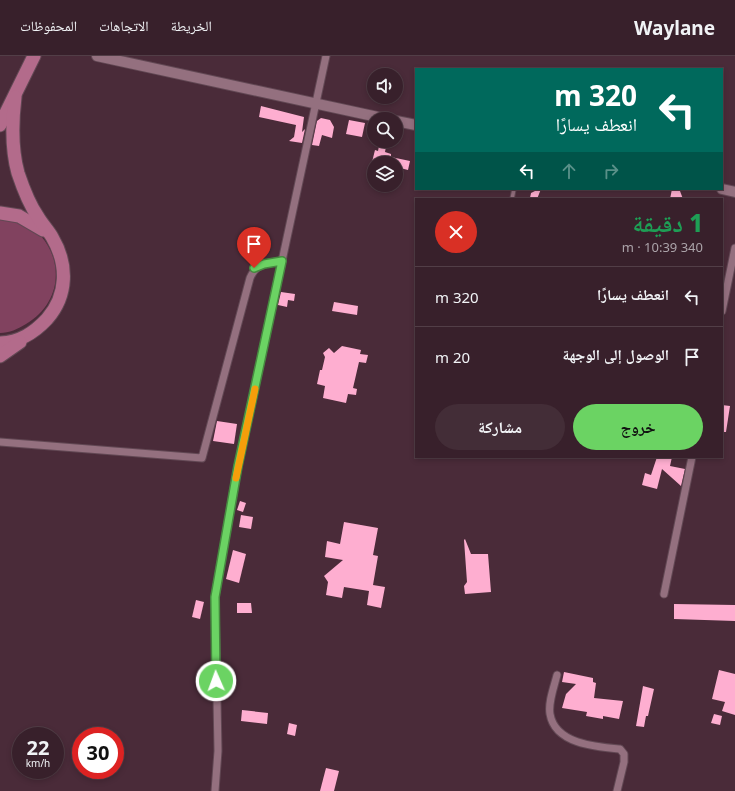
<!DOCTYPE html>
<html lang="ar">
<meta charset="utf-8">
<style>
body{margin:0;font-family:"Noto Sans","Noto Naskh Arabic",sans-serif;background:#432d37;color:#f1f3f6;direction:rtl;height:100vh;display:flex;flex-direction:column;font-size:15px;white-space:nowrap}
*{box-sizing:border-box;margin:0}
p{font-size:13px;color:#aba3a9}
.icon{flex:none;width:22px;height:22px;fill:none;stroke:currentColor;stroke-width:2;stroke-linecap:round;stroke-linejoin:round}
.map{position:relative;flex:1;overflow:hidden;direction:ltr}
.drawer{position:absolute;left:415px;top:142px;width:308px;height:260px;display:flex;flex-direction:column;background:#38202b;border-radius:0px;box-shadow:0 2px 6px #0003,0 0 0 1px #523e47;direction:rtl}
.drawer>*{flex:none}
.guide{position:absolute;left:415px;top:12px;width:308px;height:122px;border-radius:0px;box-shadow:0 2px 6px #0003,0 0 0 1px #523e47;direction:rtl;background:#00695c;color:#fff;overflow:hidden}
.fabs{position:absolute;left:367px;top:12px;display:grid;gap:8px}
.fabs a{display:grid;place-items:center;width:36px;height:36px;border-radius:50%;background:#38202b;box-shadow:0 2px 6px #0003,0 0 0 1px #523e47;font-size:20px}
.speed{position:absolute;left:12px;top:671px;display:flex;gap:8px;font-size:20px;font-weight:700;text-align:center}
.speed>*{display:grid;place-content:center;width:52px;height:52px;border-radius:50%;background:#38202b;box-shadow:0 2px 6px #0003,0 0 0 1px #523e47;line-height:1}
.speed small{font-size:10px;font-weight:400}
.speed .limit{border:6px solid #d22;background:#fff;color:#111}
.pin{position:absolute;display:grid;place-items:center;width:34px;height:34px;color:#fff;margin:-41px -17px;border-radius:50% 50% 50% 0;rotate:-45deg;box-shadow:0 0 4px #0007}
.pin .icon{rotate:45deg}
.me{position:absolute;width:44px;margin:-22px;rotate:358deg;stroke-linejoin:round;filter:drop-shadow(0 0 3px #0008)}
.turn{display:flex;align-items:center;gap:14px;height:84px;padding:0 20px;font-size:18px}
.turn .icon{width:52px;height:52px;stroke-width:2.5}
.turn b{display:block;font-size:28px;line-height:34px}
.lanes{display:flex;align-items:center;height:38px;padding:0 20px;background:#0003;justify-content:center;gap:20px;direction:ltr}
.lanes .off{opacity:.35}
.round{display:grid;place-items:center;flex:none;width:42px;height:42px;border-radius:21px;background:#432d37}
.head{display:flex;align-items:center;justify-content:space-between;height:68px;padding:0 20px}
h1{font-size:24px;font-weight:800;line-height:30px;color:#1e9e55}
.primary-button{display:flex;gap:8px;margin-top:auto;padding:8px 20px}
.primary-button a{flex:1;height:46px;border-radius:24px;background:#6bd363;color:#111;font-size:16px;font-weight:800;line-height:46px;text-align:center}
.primary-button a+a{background:#432d37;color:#f1f3f6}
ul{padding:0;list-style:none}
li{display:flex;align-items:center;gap:12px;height:60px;padding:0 20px;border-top:1px solid #523e47}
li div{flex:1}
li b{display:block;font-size:15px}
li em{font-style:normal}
header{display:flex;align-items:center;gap:24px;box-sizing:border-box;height:56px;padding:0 20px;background:#38202b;border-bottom:1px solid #523e47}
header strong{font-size:19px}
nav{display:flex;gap:22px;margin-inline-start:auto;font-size:14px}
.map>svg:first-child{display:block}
.green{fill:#81425f}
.building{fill:#feaed0}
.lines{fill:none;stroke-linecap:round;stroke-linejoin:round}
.lane-casing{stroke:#624854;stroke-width:5.5}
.street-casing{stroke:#624854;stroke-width:9}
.secondary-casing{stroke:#624854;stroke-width:12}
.highway-casing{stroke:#624854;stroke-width:15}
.lane{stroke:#94707f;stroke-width:3.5}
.street{stroke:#94707f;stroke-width:7}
.secondary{stroke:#94707f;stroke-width:10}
.highway{stroke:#b36b8b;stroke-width:13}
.route-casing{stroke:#468940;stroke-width:10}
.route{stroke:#6bd363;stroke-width:7}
.slow{stroke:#f59e0b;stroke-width:7}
</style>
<header>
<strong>Waylane</strong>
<nav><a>الخريطة</a><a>الاتجاهات</a><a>المحفوظات</a></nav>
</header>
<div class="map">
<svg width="735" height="735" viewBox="0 0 735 735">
<rect width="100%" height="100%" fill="#4a2b39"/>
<path class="green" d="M 0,161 C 6,162 15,162 21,165 C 65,187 68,244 26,268 C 18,273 9,277 0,277 Z"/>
<g class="building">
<path d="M 261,50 L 304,61 L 302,76 L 305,73 L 302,87 L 289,85 L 294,81 L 296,69 L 259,61 Z"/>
<path d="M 321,62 L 330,64 L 334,71 L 332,82 L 322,79 L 319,90 L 312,89 L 317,65 Z"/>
<path d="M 349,64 L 365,67 L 362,81 L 346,78 Z"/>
<path d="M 380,85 L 387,85 L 385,96 L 391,98 L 391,101 L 410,105 L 408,114 L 396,111 L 396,107 L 372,106 L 375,94 L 378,95 Z"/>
<path d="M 539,133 L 541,133 L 537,143 L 530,142 L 531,137 Z"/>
<path d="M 672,133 L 680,135 L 683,143 L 670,143 Z"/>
<path d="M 281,236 L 295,238 L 294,245 L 288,244 L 287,251 L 278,249 Z"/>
<path d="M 334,246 L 358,250 L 357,259 L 332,255 Z"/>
<path d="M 342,290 L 361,294 L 360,298 L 368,299 L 366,307 L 359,306 L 353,332 L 357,333 L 356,339 L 348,338 L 346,347 L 323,342 L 325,330 L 317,328 L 320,314 L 322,314 L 325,301 L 323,297 L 329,292 L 334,297 Z"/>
<path d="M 722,349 L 730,350 L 726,376 L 722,376 Z"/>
<path d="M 217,365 L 237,368 L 234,388 L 213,385 Z"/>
<path d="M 657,401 L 672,401 L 670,410 L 685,413 L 681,430 L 662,413 L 657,433 L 642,429 L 645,417 L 651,419 Z"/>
<path d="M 240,445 L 246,447 L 243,456 L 237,454 Z"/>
<path d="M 241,459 L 253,461 L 251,473 L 239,471 Z"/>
<path d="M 344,466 L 378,472 L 373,499 L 378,500 L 373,529 L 385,531 L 381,552 L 367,549 L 369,535 L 344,531 L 342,542 L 326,539 L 328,526 L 324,520 L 343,504 L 325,501 L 327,485 L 340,488 Z"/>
<path d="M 465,483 L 471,498 L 488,498 L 491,536 L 465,538 L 464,530 L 467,526 L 464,484 Z"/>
<path d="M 233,494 L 246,498 L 239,527 L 226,523 Z"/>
<path d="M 196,544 L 204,546 L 200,563 L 192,561 Z"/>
<path d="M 237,547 L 251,547 L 252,557 L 237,557 Z"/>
<path d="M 674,548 L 735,549 L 735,565 L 674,563 Z"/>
<path d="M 719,614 L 735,618 L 735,659 L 722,655 L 725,646 L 712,643 Z"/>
<path d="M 564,616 L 593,622 L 593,626 L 596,627 L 594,642 L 623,645 L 619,663 L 603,660 L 603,663 L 586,660 L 587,656 L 562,652 L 566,638 L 576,628 L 562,626 Z"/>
<path d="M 643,630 L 654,633 L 648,660 L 646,660 L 644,671 L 636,670 Z"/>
<path d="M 242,654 L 268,657 L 267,668 L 241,665 Z"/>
<path d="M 714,658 L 722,660 L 720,669 L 711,667 Z"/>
<path d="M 289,667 L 297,669 L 295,680 L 287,678 Z"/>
<path d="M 326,712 L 339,715 L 334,735 L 320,735 Z"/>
</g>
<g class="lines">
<g class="lane-casing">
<path id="lane" d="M 512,143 L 514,133"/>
</g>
<g class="street-casing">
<g id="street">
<path d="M 722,255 L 735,192"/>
<path d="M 0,386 L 202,402 L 250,222 C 257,206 266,208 282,205"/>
<path d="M 664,538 L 692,401"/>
<path d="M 557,619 C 554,631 548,646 550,658 C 555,688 596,691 620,693 L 624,698 L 624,706 L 617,735"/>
<path d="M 215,735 L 218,695 L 215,541 L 238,410 L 326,0"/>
</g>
</g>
<g class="secondary-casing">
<g id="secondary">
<path d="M 97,0 L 387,63"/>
<path d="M 396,65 L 416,69"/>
<path d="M 722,133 L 735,136"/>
</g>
</g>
<g class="highway-casing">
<g id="highway">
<path d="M 0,69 L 34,0"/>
<path d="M 0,157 L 19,160 L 43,174"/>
<path d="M 0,287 C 20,286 34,277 47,263 C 68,239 68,208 52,181 C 48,174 42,168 38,161 C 29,148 23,132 18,117 C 11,92 12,66 15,41"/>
<path d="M 0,300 L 20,286"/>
</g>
</g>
<use href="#lane" class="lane"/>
<use href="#street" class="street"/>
<use href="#secondary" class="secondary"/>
<use href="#highway" class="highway"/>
</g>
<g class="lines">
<g class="route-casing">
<path id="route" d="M 216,625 L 215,541 L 238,410 L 282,205 L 264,208 L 254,212"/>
</g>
<use href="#route" class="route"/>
<path class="slow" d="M 236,422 L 255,333"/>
</g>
</svg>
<div class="fabs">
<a><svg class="icon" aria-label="sound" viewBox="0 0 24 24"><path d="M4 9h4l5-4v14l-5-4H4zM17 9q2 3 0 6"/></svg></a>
<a><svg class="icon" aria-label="search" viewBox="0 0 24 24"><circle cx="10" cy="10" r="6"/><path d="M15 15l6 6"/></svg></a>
<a><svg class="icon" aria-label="layers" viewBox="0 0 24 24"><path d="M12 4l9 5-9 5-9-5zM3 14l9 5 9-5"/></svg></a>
</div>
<div class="speed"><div>22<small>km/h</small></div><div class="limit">30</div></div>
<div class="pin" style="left:254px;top:212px;background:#d93025"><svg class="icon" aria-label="arrive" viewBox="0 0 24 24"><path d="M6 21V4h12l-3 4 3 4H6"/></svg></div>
<svg class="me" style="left:216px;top:625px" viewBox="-20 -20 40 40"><circle r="17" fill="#6bd363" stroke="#fff" stroke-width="3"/><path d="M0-11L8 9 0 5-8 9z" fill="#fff"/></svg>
<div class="guide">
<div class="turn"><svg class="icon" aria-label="left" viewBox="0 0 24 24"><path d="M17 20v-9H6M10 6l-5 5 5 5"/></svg><div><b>320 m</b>انعطف يسارًا</div></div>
<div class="lanes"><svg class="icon" aria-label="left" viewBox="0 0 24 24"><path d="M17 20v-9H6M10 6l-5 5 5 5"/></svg><svg class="icon off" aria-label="ahead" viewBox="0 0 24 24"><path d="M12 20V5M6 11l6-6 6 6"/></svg><svg class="icon off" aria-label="right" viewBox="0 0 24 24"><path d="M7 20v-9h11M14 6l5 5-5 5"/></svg></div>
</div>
<section class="drawer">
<div class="head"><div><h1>1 دقيقة</h1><p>340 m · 10:39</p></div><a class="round" style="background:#d93025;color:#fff"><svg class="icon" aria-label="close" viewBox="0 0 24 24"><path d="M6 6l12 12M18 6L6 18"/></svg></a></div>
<ul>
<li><svg class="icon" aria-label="left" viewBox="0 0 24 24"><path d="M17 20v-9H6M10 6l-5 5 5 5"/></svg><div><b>انعطف يسارًا</b></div><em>320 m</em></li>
<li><svg class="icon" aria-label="arrive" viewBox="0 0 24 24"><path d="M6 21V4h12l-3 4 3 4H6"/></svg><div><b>الوصول إلى الوجهة</b></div><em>20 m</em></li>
</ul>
<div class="primary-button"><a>خروج</a><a>مشاركة</a></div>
</section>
</div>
